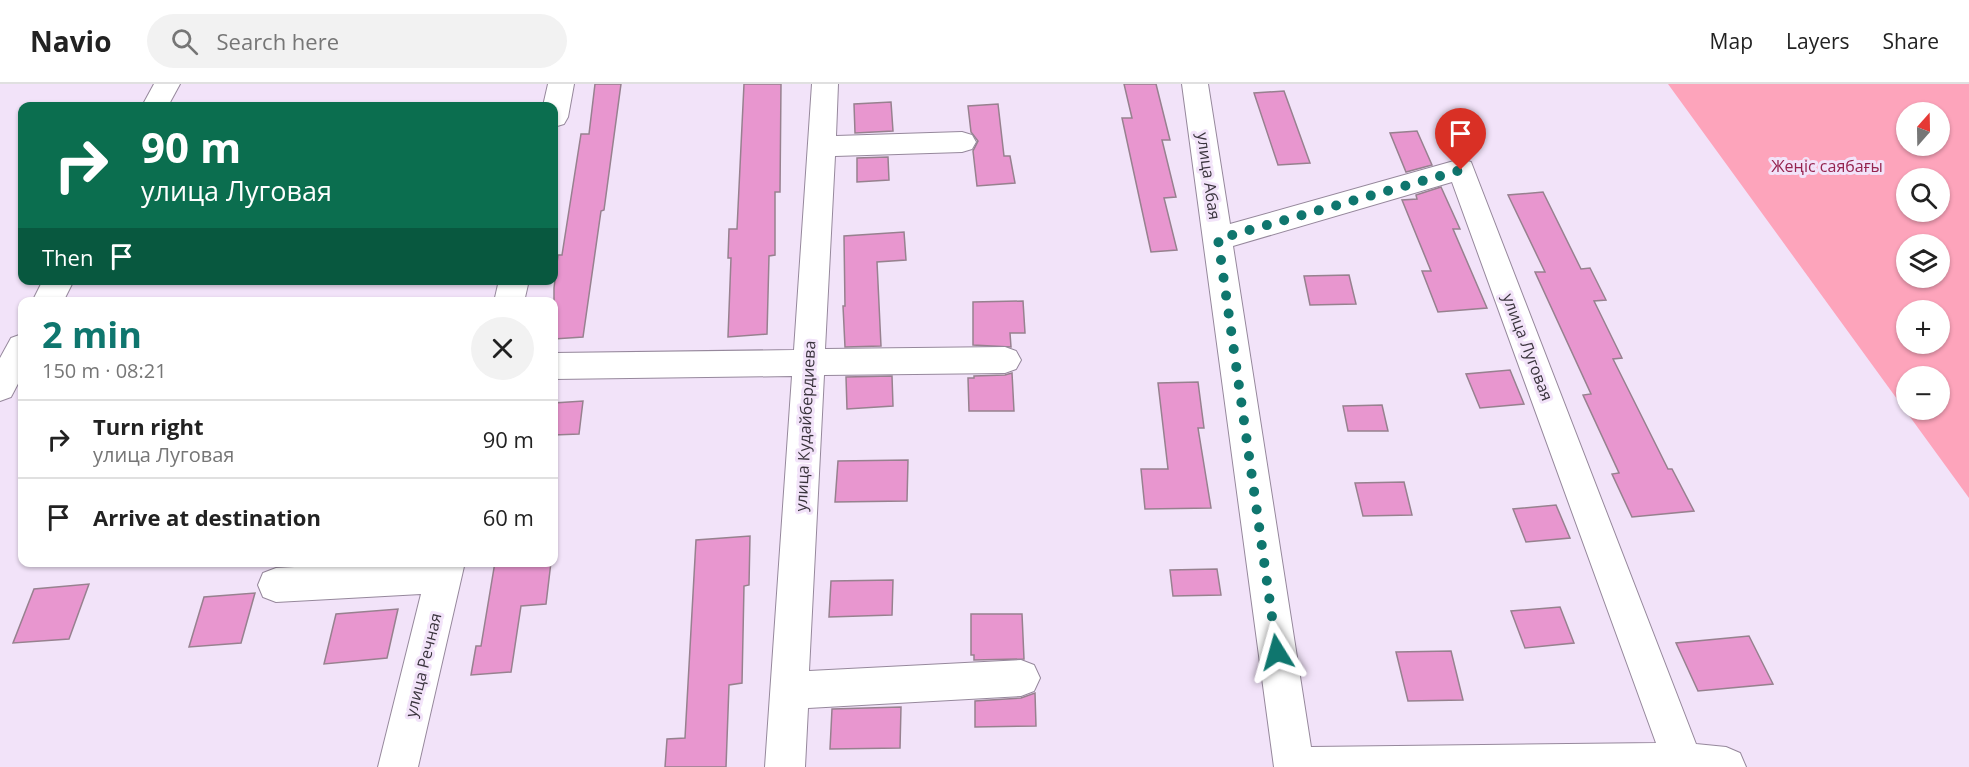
<!DOCTYPE html>
<meta charset="utf-8">
<style>
body{margin:0;font-family:"Open Sans",sans-serif;background:#f2f2f2;color:#222;height:100vh;display:flex;flex-direction:column;font-size:22px;white-space:nowrap}
*{box-sizing:border-box;margin:0}
p{font-size:20px;color:#767676}
.icon{flex:none;width:33px;height:33px;fill:none;stroke:currentColor;stroke-width:2;stroke-linecap:round;stroke-linejoin:round}
.map{position:relative;flex:1;overflow:hidden}
.drawer{position:absolute;left:18px;top:213px;width:540px;height:270px;display:flex;flex-direction:column;background:#fff;border-radius:12px;box-shadow:0 2px 4px #0004}
.drawer>*{flex:none}
.banner{position:absolute;left:18px;top:18px;width:540px;height:183px;border-radius:12px;box-shadow:0 2px 4px #0004;background:#0b6e4f;color:#fff;overflow:hidden}
.needle{width:39px;rotate:20deg}
.tools{position:absolute;left:1896px;top:18px;display:grid;gap:12px}
.tools a{display:grid;place-items:center;width:54px;height:54px;border-radius:50%;background:#fff;box-shadow:0 2px 4px #0004;font-size:30px}
.pin{position:absolute;display:grid;place-items:center;width:51px;height:51px;color:#fff;margin:-62px -26px;border-radius:50% 50% 50% 0;rotate:-45deg;box-shadow:0 0 6px #0007}
.pin .icon{rotate:45deg}
.me{position:absolute;width:66px;margin:-33px;rotate:352deg;stroke-linejoin:round;filter:drop-shadow(0 0 4px #0008)}
.turn{display:flex;align-items:center;gap:21px;height:126px;padding:0 24px;font-size:27px}
.turn .icon{width:78px;height:78px;stroke-width:2.5}
.turn b{display:block;font-size:42px;line-height:51px}
.then{display:flex;align-items:center;height:57px;padding:0 24px;background:#0003;gap:12px;font-size:22px}
.round{display:grid;place-items:center;flex:none;width:63px;height:63px;border-radius:32px;background:#f2f2f2}
.summary{display:flex;align-items:center;justify-content:space-between;height:102px;padding:0 24px}
h1{font-size:36px;font-weight:700;line-height:45px;color:#0f766e}
ul{padding:0;list-style:none}
li{display:flex;align-items:center;gap:18px;height:78px;padding:0 24px;border-top:2px solid #e0e0e0}
li div{flex:1}
li b{display:block;font-size:22px}
li em{font-style:normal}
header{display:flex;align-items:center;gap:36px;box-sizing:border-box;height:84px;padding:0 30px;background:#fff;border-bottom:2px solid #e0e0e0}
header strong{font-size:28px}
nav{display:flex;gap:33px;margin-inline-start:auto;font-size:21px}
.search{width:420px;height:54px;background:#f2f2f2;display:flex;align-items:center;gap:15px;box-sizing:border-box;padding:0 21px;border-radius:33px;color:#767676;font-size:22px}
.map>svg:first-child{display:block}
.green{fill:#fda4bb;fill-rule:evenodd}
.building{fill:#e896cf;stroke:#97818f;stroke-width:1.5}
.lines{fill:none;stroke-linecap:round;stroke-linejoin:round}
.minor-casing{stroke:#96889c;stroke-width:2}
.minor{fill:#fff;fill-rule:evenodd}
.route{stroke:#0f766e;stroke-width:10;stroke-dasharray:0 18}
.labels{text-anchor:middle;dominant-baseline:central;stroke-width:6;stroke-linejoin:round;paint-order:stroke}
.park-label{font-size:16px;fill:#95244f;stroke:#f2e3f9}
.street-label{font-size:16px;fill:#3a343d;stroke:#f2e3f9}
</style>
<header>
<strong>Navio</strong>
<div class="search"><svg class="icon" aria-label="search" viewBox="0 0 24 24"><circle cx="10" cy="10" r="6"/><path d="M15 15l6 6"/></svg>Search here</div>
<nav><a>Map</a><a>Layers</a><a>Share</a></nav>
</header>
<div class="map">
<svg width="1969" height="683" viewBox="0 0 1969 683">
<rect width="100%" height="100%" fill="#f2e3f9"/>
<path class="green" d="M 1668,0 L 1969,0 L 1969,414 ZM 1906,28 L 1940,28 L 1940,62 L 1906,62 ZM 1906,94 L 1940,94 L 1940,128 L 1906,128 ZM 1906,160 L 1940,160 L 1940,194 L 1906,194 ZM 1906,226 L 1940,226 L 1940,260 L 1906,260 ZM 1906,292 L 1940,292 L 1940,326 L 1906,326 Z"/>
<g class="building">
<path d="M 595,0 L 621,0 L 604,126 L 601,127 L 583,253 L 554,255 L 554,204 L 558,171 L 562,171 L 581,50 L 589,50 Z"/>
<path d="M 744,0 L 781,0 L 780,108 L 775,108 L 775,171 L 769,172 L 767,250 L 728,253 L 731,174 L 728,174 L 729,145 L 737,145 Z"/>
<path d="M 1124,0 L 1156,0 L 1170,56 L 1162,56 L 1176,113 L 1164,114 L 1177,166 L 1151,168 L 1122,34 L 1132,34 Z"/>
<path d="M 1284,7 L 1310,79 L 1278,81 L 1254,9 Z"/>
<path d="M 891,18 L 893,47 L 855,49 L 854,20 Z"/>
<path d="M 998,20 L 1004,72 L 1010,72 L 1015,99 L 977,102 L 973,67 L 978,57 L 971,48 L 968,22 Z"/>
<path d="M 1417,47 L 1432,81 L 1406,88 L 1390,49 Z"/>
<path d="M 888,73 L 889,96 L 857,98 L 857,74 Z"/>
<path d="M 1441,103 L 1460,145 L 1453,145 L 1487,224 L 1438,228 L 1422,187 L 1431,187 L 1402,116 L 1417,115 L 1416,111 Z"/>
<path d="M 1543,108 L 1581,185 L 1590,184 L 1606,216 L 1594,217 L 1622,274 L 1613,275 L 1668,385 L 1672,385 L 1694,427 L 1632,433 L 1612,390 L 1619,389 L 1583,311 L 1591,310 L 1535,188 L 1545,188 L 1508,111 Z"/>
<path d="M 904,148 L 906,176 L 877,178 L 881,262 L 845,263 L 843,222 L 845,222 L 844,152 Z"/>
<path d="M 1349,191 L 1356,220 L 1310,221 L 1304,192 Z"/>
<path d="M 1023,217 L 1025,249 L 1010,249 L 1011,263 L 973,261 L 973,218 Z"/>
<path d="M 1510,286 L 1524,320 L 1480,324 L 1466,290 Z"/>
<path d="M 1012,289 L 1014,327 L 969,327 L 968,294 L 974,294 L 974,292 L 1005,291 Z"/>
<path d="M 892,292 L 893,322 L 847,325 L 846,293 Z"/>
<path d="M 1198,298 L 1204,344 L 1198,344 L 1211,424 L 1145,425 L 1141,385 L 1168,385 L 1158,299 Z"/>
<path d="M 583,317 L 579,350 L 554,351 L 554,319 Z"/>
<path d="M 1382,321 L 1388,347 L 1348,347 L 1343,322 Z"/>
<path d="M 908,376 L 907,417 L 835,418 L 838,377 Z"/>
<path d="M 1404,398 L 1412,431 L 1363,432 L 1355,399 Z"/>
<path d="M 1556,421 L 1570,454 L 1526,458 L 1513,425 Z"/>
<path d="M 750,452 L 749,501 L 744,502 L 742,599 L 729,601 L 726,683 L 665,683 L 667,655 L 685,654 L 696,456 Z"/>
<path d="M 495,478 L 551,478 L 546,520 L 521,522 L 511,588 L 471,591 L 476,562 L 481,562 Z"/>
<path d="M 1217,485 L 1221,511 L 1173,512 L 1170,486 Z"/>
<path d="M 893,496 L 892,531 L 829,533 L 831,497 Z"/>
<path d="M 89,500 L 69,555 L 13,559 L 34,505 Z"/>
<path d="M 255,509 L 241,559 L 189,563 L 204,513 Z"/>
<path d="M 1560,523 L 1574,559 L 1525,564 L 1511,527 Z"/>
<path d="M 398,525 L 387,574 L 324,580 L 336,530 Z"/>
<path d="M 971,530 L 1022,530 L 1024,575 L 974,576 L 974,571 L 971,571 Z"/>
<path d="M 1749,552 L 1773,600 L 1698,607 L 1676,559 Z"/>
<path d="M 1451,567 L 1463,616 L 1408,617 L 1396,568 Z"/>
<path d="M 1035,609 L 1036,642 L 975,643 L 975,617 L 1021,614 Z"/>
<path d="M 901,623 L 900,664 L 830,665 L 832,625 Z"/>
</g>
<g class="lines">
<g class="minor-casing">
<g id="minor">
<path d="M 154,0 L 180,0 L 168,22 L 142,22 Z"/>
<path d="M 548,0 L 574,0 L 568,33 L 564,40 L 554,43 L 554,22 L 543,22 Z"/>
<path d="M 812,0 L 838,0 L 836,52 L 962,48 L 972,51 L 976,58 L 972,65 L 962,68 L 835,72 L 825,265 L 1005,263 L 1016,267 L 1021,276 L 1016,285 L 1005,289 L 824,291 L 809,587 L 1021,576 L 1034,581 L 1040,594 L 1034,607 L 1021,612 L 808,624 L 805,683 L 765,683 L 792,292 L 554,295 L 554,269 L 794,266 Z"/>
<path d="M 1182,0 L 1208,0 L 1230,140 L 1461,75 L 1471,78 L 1696,660 L 1726,663 L 1740,669 L 1746,683 L 1274,683 ZM 1452,98 L 1656,659 L 1311,663 L 1233,162 Z"/>
<path d="M 43,196 L 74,196 L 63,218 L 32,218 Z"/>
<path d="M 499,196 L 529,196 L 524,218 L 494,218 Z"/>
<path d="M 22,250 L 22,292 L 11,313 L 0,317 L 0,274 L 11,254 Z"/>
<path d="M 387,478 L 465,478 L 418,683 L 378,683 L 421,510 L 276,518 L 263,513 L 258,501 L 263,489 L 276,484 Z"/>
</g>
</g>
<use href="#minor" class="minor"/>
</g>
<g class="lines">
<path class="route" d="M 1277,568 L 1218,155 L 1461,86"/>
</g>
<g class="labels">
<g class="park-label">
<text x="1827" y="82">Жеңіс саябағы</text>
</g>
<g class="street-label">
<text transform="translate(1209 92) rotate(82)">улица Абая</text>
<text transform="translate(1528 263) rotate(69)">улица Луговая</text>
<text transform="translate(805 342) rotate(-87)">улица Кудайбердиева</text>
<text transform="translate(423 581) rotate(-76)">улица Речная</text>
</g>
</g>
</svg>
<div class="tools">
<a><svg class="needle" viewBox="-14 -14 28 28"><path d="M0-13l5 13h-10z" fill="#e53935"/><path d="M0 13l5-13h-10z" fill="#767676"/></svg></a>
<a><svg class="icon" aria-label="search" viewBox="0 0 24 24"><circle cx="10" cy="10" r="6"/><path d="M15 15l6 6"/></svg></a>
<a><svg class="icon" aria-label="layers" viewBox="0 0 24 24"><path d="M12 4l9 5-9 5-9-5zM3 14l9 5 9-5"/></svg></a>
<a>+</a>
<a>−</a>
</div>
<div class="pin" style="left:1461px;top:86px;background:#d93025"><svg class="icon" aria-label="arrive" viewBox="0 0 24 24"><path d="M6 21V4h12l-3 4 3 4H6"/></svg></div>
<svg class="me" style="left:1277px;top:568px" viewBox="-20 -20 40 40"><path d="M0-17L14 15 0 8-14 15z" fill="#0f766e" stroke="#fff" stroke-width="4"/></svg>
<div class="banner">
<div class="turn"><svg class="icon" aria-label="right" viewBox="0 0 24 24"><path d="M7 20v-9h11M14 6l5 5-5 5"/></svg><div><b>90 m</b>улица Луговая</div></div>
<div class="then">Then<svg class="icon" aria-label="arrive" viewBox="0 0 24 24"><path d="M6 21V4h12l-3 4 3 4H6"/></svg></div>
</div>
<section class="drawer">
<div class="summary"><div><h1>2 min</h1><p>150 m · 08:21</p></div><a class="round"><svg class="icon" aria-label="close" viewBox="0 0 24 24"><path d="M6 6l12 12M18 6L6 18"/></svg></a></div>
<ul>
<li><svg class="icon" aria-label="right" viewBox="0 0 24 24"><path d="M7 20v-9h11M14 6l5 5-5 5"/></svg><div><b>Turn right</b><p>улица Луговая</p></div><em>90 m</em></li>
<li><svg class="icon" aria-label="arrive" viewBox="0 0 24 24"><path d="M6 21V4h12l-3 4 3 4H6"/></svg><div><b>Arrive at destination</b></div><em>60 m</em></li>
</ul>
</section>
</div>
